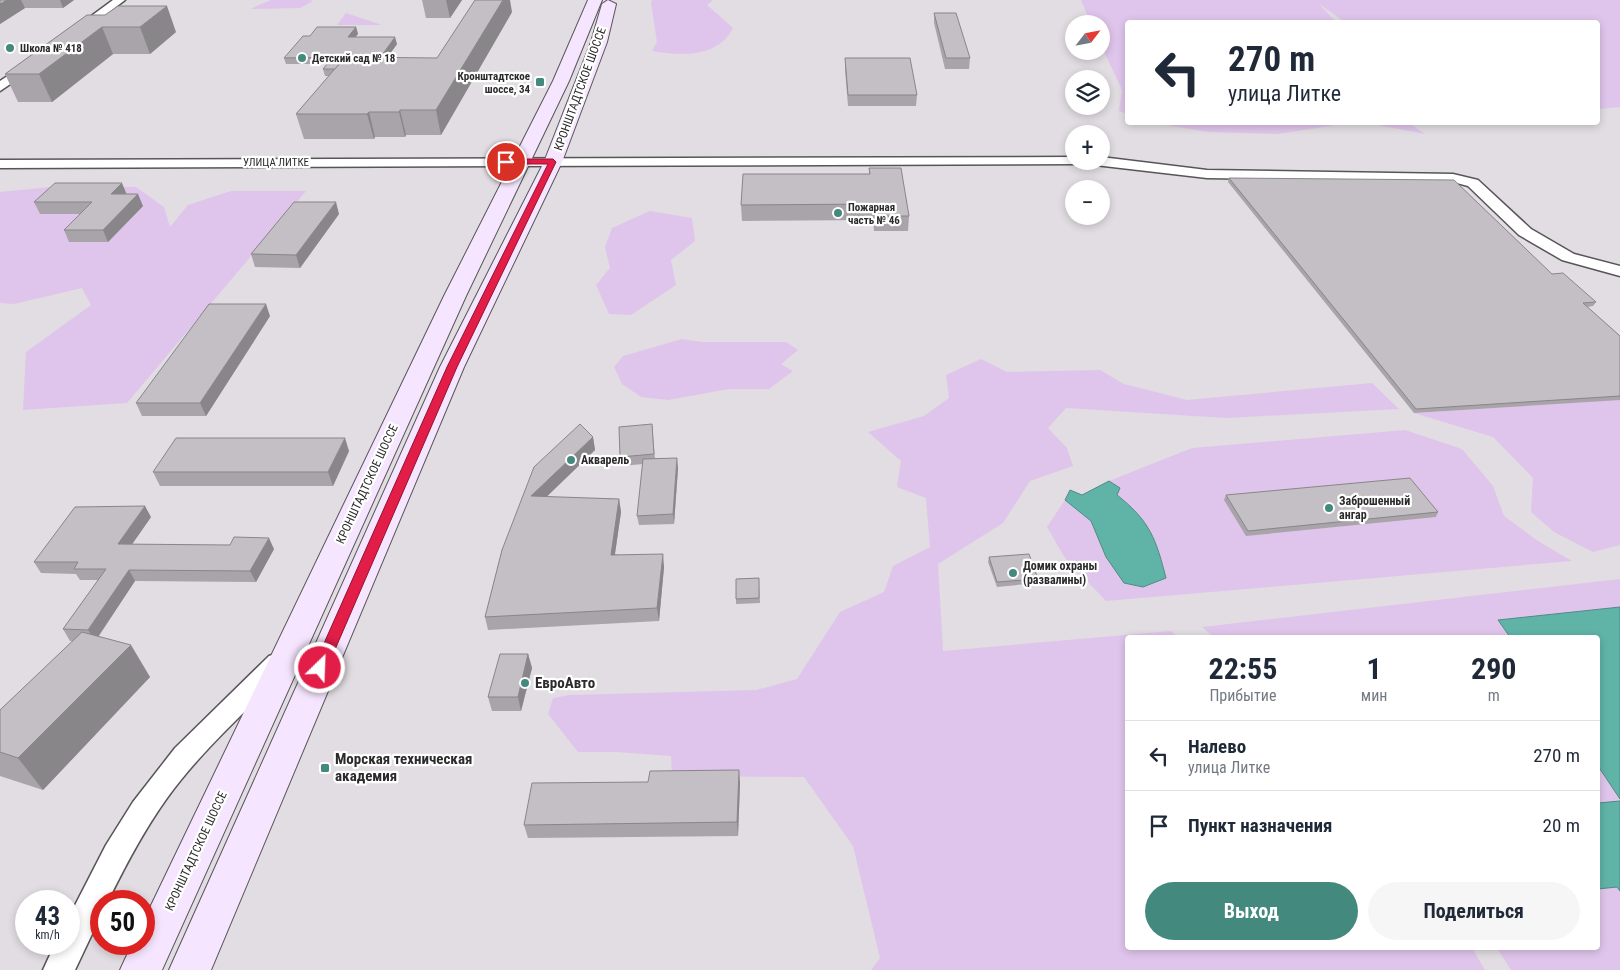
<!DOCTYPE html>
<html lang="ru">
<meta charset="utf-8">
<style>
body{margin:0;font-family:"Roboto Condensed",sans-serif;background:#f6f6f7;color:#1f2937;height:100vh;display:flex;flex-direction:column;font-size:19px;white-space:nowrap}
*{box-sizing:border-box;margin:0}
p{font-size:16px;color:#747a83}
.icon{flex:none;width:28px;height:28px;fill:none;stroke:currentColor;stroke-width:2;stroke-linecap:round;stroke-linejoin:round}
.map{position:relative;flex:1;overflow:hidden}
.sheet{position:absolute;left:1125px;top:635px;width:475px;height:315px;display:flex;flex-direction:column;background:#fff;border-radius:5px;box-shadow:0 2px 8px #0003}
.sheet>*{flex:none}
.banner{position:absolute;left:1125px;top:20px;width:475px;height:105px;border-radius:5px;box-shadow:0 2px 8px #0003;background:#fff;color:#1f2937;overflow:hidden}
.needle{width:32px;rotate:58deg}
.buttons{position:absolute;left:1065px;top:15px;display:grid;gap:10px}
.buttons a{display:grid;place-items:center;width:45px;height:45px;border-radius:50%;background:#fff;box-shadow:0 2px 8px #0003;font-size:25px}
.speed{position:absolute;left:15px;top:890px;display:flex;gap:10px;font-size:25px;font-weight:700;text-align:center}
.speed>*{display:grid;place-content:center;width:65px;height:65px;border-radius:50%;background:#fff;box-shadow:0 2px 8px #0003;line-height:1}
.speed small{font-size:12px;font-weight:400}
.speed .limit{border:8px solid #d22;background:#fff;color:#111}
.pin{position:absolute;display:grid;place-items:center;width:42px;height:42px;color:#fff;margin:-21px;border:2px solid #fff;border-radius:50%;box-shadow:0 1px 5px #0007}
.me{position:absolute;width:55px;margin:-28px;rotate:24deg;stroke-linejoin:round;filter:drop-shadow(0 0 4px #0008)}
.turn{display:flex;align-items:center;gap:18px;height:105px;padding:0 20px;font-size:22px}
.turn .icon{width:65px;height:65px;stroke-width:2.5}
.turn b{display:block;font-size:35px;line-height:42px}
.eta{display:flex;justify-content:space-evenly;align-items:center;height:85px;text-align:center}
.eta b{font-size:30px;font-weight:700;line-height:35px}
.action{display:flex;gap:10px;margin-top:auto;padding:10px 20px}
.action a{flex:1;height:58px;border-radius:30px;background:#44897e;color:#fff;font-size:20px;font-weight:700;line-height:58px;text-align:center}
.action a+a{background:#f6f6f7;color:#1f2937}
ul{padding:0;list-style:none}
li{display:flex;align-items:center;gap:15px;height:70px;padding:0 20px;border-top:1px solid #e0e1e3}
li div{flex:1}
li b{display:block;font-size:19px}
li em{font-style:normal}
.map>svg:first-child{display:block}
.green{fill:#dfc5eb}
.water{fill:#5fb4a7;stroke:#508b82}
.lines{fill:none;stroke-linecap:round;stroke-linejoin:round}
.street-casing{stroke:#585559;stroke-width:3}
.secondary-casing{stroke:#585559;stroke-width:2}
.street{fill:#fff;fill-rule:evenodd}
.secondary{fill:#f6e5fe;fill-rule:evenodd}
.wall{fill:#a8a4a9}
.shaded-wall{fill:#888689}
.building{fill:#c3bfc4;stroke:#888689}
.route{fill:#e11d48;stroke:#92132f}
.poi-dot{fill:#44897e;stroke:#fff;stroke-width:2}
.labels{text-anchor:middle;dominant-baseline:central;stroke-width:4.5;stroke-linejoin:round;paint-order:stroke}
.far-poi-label{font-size:11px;font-weight:bold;fill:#2c2b2c;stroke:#fff;text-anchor:start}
.far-street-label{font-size:11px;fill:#2c2b2c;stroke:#fff}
.street-label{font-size:12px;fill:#2c2b2c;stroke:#fff}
.poi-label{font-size:12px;font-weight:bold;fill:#2c2b2c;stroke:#fff;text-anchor:start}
.near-poi-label{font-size:15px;font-weight:bold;fill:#2c2b2c;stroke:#fff;text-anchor:start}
</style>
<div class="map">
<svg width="1620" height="970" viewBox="0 0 1620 970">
<rect width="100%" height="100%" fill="#e1dde2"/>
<g class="green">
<path d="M 271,0 L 309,0 L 313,1 L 300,8 L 250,9 Z"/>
<path d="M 652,0 L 713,0 L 707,5 L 733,28 C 718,58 681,56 652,51 L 657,42 L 651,3 Z"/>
<path d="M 1081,0 L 1620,0 L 1620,107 L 1598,109 L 1598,22 L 1345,22 L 1319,4 L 1336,22 L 1128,22 L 1127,114 L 1119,111 L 1122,90 L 1101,45 L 1101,24 L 1091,24 Z"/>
<path d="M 346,13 L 382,25 L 337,25 Z"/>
<path d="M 1153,123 L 1349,123 L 1277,134 L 1209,132 Z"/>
<path d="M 1368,123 L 1409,123 L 1425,134 Z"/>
<path d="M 51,187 L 136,187 L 164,207 L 170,227 L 188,205 L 231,191 L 306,191 L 127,403 L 23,410 L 26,352 L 91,305 L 82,288 L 14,304 L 0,303 L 0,192 Z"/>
<path d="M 650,211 L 692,218 L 695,241 L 671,260 L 676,285 L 631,315 L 609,314 L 596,285 L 610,268 L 605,247 L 612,228 Z"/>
<path d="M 682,339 L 702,342 L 786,342 L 798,350 L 781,364 L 793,371 L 769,389 L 729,389 L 668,400 L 641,397 L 622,384 L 614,367 L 623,356 Z"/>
<path d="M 981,359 L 1007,372 L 1100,370 L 1124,384 L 1187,400 L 1372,383 L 1399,409 L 1226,418 L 1066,408 L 1048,428 L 1067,448 L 1073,466 L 1030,481 L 1003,523 L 938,564 L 943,651 L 1171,631 L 1178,637 L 1128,638 L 1128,948 L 1472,948 L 1485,970 L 871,970 L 880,958 L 853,846 L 804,777 L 672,776 L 671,756 L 617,752 L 578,752 L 548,714 L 553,698 L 569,695 L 756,690 L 797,679 L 840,612 L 884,592 L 893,566 L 930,547 L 926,498 L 897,487 L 901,461 L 868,432 L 924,416 L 949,398 L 946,375 Z"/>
<path d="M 1620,399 L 1620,545 L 1593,552 L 1554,532 L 1531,512 L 1533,478 L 1493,437 L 1414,413 Z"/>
<path d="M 1405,430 L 1462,449 L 1493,486 L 1504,516 L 1538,541 L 1572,561 L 1106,601 L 1065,558 L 1047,527 L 1065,500 L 1091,521 L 1106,557 L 1166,578 C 1156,540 1148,520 1117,495 L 1120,488 L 1109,481 L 1192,448 Z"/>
<path d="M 1620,579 L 1620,607 L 1498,620 L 1510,637 L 1215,638 L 1202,627 Z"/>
<path d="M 1598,766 L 1620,799 L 1620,801 L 1598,803 Z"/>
<path d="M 1617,887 L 1620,891 L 1620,970 L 1511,970 L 1497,948 L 1598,948 L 1598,889 Z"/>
</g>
<g class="water">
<path d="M 1109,481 L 1120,488 L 1117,495 C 1150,521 1156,539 1166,578 L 1143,587 L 1124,583 L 1106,557 L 1091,521 L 1065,500 L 1070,490 L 1082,495 Z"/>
<path d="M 1620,607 L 1620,799 L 1598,766 L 1598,638 L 1510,637 L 1498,620 Z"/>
<path d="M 1620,801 L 1620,891 L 1617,887 L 1598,889 L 1598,803 Z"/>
</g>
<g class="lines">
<g class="street-casing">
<g id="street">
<path d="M 113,0 L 125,0 L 79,35 L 71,35 L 71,31 Z"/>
<path d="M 30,61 L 36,65 L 34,68 L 0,91 L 0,81 Z"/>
<path d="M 1074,157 L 1074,161 L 1081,161 L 1079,164 L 0,168 L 0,160 Z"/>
<path d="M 1101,157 L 1207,170 L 1453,174 L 1478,180 L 1531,229 L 1574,254 L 1620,266 L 1620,276 L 1562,260 L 1519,235 L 1468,186 L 1453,182 L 1207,178 L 1095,165 L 1088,161 L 1101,161 Z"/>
<path d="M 278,653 L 287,656 L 291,663 L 287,670 C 246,711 201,751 167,798 C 144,830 125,866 108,901 L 101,901 L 101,915 L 75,970 L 43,970 L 55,944 L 69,944 L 69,917 L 106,845 L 133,802 L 175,748 L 269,656 Z"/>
</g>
</g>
<g class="secondary-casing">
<g id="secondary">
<path d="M 588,0 L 602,0 L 569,81 L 466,296 L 162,970 L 120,970 L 132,944 L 144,944 L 144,920 L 444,296 L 553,81 Z"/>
<path d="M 608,0 L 616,4 L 607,42 L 562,162 L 464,367 L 211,970 L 169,970 L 440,367 L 544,162 L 591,42 L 602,4 Z"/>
</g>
</g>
<use href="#street" class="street"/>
<use href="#secondary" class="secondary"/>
</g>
<g class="wall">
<path d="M 0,0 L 74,0 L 63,8 L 25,8 L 0,24 Z"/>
<path d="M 422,0 L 462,0 L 450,18 L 426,18 Z"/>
<path d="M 512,12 L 441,135 L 406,135 L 405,137 L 375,137 L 374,139 L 304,139 L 296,114 L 329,76 L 325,76 L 323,69 L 327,64 L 286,64 L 284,58 L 310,36 L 356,27 L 358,34 L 355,37 L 397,44 L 387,58 L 437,58 Z"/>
<path d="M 934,13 L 970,58 L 969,69 L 945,69 L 934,23 Z"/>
<path d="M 87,15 L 176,32 L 150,54 L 113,54 L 52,102 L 18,102 L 5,74 Z"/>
<path d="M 845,58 L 917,95 L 916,106 L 848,106 L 845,69 Z"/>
<path d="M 869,168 L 909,216 L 908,231 L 874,231 L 873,220 L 742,221 L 741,205 L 869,174 Z"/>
<path d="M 1229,178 L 1552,274 L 1596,302 L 1593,306 L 1587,307 L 1620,336 L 1620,400 L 1414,413 L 1228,182 Z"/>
<path d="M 127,194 L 143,206 L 108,242 L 69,242 L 64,230 L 80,214 L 40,214 L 34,202 Z"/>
<path d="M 339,214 L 300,268 L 255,267 L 251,254 Z"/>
<path d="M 270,316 L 206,416 L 142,416 L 136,403 Z"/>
<path d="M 652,424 L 655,459 L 678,468 L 674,524 L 639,525 L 637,516 L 643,464 L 621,466 L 620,457 Z"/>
<path d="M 593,437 L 595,450 L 546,497 L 619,499 L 621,512 L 615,554 L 664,567 L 659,621 L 488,630 L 485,617 L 502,550 Z"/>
<path d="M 349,451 L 333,486 L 160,486 L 153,472 Z"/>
<path d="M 1226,495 L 1438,512 L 1436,517 L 1246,536 L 1224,500 Z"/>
<path d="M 151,517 L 132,544 L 274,549 L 256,582 L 135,581 L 99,636 L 150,677 L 43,790 L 0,776 L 0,710 L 73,641 L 70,641 L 63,629 L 98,580 L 80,580 L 76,574 L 41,573 L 34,562 Z"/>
<path d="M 989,557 L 1038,579 L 1037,583 L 997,587 L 988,562 Z"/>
<path d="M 759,578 L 760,603 L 736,604 L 736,579 Z"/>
<path d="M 528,654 L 532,668 L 521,711 L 492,711 L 488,697 Z"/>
<path d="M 648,782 L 740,783 L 738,836 L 528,838 L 524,825 Z"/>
</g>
<g class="shaded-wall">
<path d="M 7,0 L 21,0 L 25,8 L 0,24 L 0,4 Z"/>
<path d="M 60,0 L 74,0 L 63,8 Z"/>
<path d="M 446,0 L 462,0 L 450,18 Z"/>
<path d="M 503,0 L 510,0 L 512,12 L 441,135 L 436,110 Z"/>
<path d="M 167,6 L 176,32 L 150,54 L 140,27 Z"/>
<path d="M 102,27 L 113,54 L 52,102 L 39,74 Z"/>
<path d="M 356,27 L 358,34 L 350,44 L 348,37 Z"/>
<path d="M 395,37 L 397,44 L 374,76 L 372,69 Z"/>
<path d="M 400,110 L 406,135 L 405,137 L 399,112 Z"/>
<path d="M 369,112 L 375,137 L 374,139 L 367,114 Z"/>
<path d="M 122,183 L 127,195 L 111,194 Z"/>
<path d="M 138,194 L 143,206 L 108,242 L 103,230 Z"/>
<path d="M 336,202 L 339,214 L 300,268 L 296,255 Z"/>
<path d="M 266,304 L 270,316 L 206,416 L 200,403 Z"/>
<path d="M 593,437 L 595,450 L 534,509 L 531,496 Z"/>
<path d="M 345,438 L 349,451 L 333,486 L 328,472 Z"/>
<path d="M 677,458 L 678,468 L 674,524 L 673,514 Z"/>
<path d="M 619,499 L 621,512 L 613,567 L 611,555 Z"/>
<path d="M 145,506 L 151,517 L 124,556 L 118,544 Z"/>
<path d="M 269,538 L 274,549 L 256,582 L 250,571 Z"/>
<path d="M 663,554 L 664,567 L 659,621 L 657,608 Z"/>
<path d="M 129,570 L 135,581 L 95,641 L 88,630 Z"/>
<path d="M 131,645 L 150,677 L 43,790 L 18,758 Z"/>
<path d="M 528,654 L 532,668 L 521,711 L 518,697 Z"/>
<path d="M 739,770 L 740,783 L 738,836 L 737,822 Z"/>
</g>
<g class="building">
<path d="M 0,0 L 7,0 L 0,4 Z"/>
<path d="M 475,0 L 503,0 L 436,110 L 400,110 L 399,112 L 369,112 L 367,114 L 296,114 L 345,57 L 437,58 Z"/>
<path d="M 118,6 L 167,6 L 140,27 L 102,27 L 39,74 L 5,74 L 87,15 L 105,15 Z"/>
<path d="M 934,13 L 956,13 L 970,58 L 946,58 Z"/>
<path d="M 317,27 L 356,27 L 348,37 L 395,37 L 380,58 L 345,57 L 335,69 L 323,69 L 333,57 L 284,58 L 303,36 L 310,36 Z"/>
<path d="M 845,58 L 910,58 L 917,95 L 848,95 Z"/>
<path d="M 869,168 L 901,168 L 909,216 L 875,216 L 874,204 L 741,205 L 743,174 L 870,174 Z"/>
<path d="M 1229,178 L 1454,180 L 1552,274 L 1563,273 L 1596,302 L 1583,303 L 1620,336 L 1620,396 L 1416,409 Z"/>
<path d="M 55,183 L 122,183 L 111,194 L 138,194 L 103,230 L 64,230 L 92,202 L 34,202 Z"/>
<path d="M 294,202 L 336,202 L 296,255 L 251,254 Z"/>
<path d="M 209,304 L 266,304 L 200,403 L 136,403 Z"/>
<path d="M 580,424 L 593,437 L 531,496 L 619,499 L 611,555 L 663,554 L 657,608 L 485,617 L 502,550 L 534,467 Z"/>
<path d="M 652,424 L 654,454 L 620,457 L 619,427 Z"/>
<path d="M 176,438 L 345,438 L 328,472 L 153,472 Z"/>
<path d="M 677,458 L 673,514 L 637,516 L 643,459 Z"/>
<path d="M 1410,478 L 1438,512 L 1248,531 L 1226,495 Z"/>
<path d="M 145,506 L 118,544 L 230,545 L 234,537 L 269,538 L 250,571 L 129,570 L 88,630 L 63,629 L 106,569 L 74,569 L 78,562 L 34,562 L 75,507 Z"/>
<path d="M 1029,554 L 1038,579 L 997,582 L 989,557 Z"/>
<path d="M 759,578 L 759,598 L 736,599 L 736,579 Z"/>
<path d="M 82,632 L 131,645 L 18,758 L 0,752 L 0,710 Z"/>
<path d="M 500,654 L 528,654 L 518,697 L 488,697 Z"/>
<path d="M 739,770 L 737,822 L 524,825 L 532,783 L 648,782 L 650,771 Z"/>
</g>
<path class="route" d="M 553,159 L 556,162 L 457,367 L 327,668 L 320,673 L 315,671 L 313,668 L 447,367 L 548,164 L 506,164 L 502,162 L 506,159 Z"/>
<g class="poi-dot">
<circle cx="10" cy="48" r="5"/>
<circle cx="302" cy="58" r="5"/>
<rect x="535" y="77" width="10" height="10" rx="2.5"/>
<circle cx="838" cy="213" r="5"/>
<circle cx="571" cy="460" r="5"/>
<circle cx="1329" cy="508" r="5"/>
<circle cx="1013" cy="573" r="5"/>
<circle cx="525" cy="683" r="5"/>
<rect x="320" y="763" width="10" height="10" rx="2.5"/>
</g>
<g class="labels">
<g class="far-poi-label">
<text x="20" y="48">Школа № 418</text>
<text x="312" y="58">Детский сад № 18</text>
<text x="530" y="76" text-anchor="end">Кронштадтское<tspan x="530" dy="13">шоссе, 34</tspan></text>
<text x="848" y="207">Пожарная<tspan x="848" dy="13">часть № 46</tspan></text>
</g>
<g class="far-street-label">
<text x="276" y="162">УЛИЦА ЛИТКЕ</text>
</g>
<g class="street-label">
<text transform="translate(580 89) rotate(-70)">КРОНШТАДТСКОЕ ШОССЕ</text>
<text transform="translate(367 484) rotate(-65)">КРОНШТАДТСКОЕ ШОССЕ</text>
<text transform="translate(196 851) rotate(-65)">КРОНШТАДТСКОЕ ШОССЕ</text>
</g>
<g class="poi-label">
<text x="581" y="460">Акварель</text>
<text x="1339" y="501">Заброшенный<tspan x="1339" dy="14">ангар</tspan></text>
<text x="1023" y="566">Домик охраны<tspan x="1023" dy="14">(развалины)</tspan></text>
</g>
<g class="near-poi-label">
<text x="535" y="683">ЕвроАвто</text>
<text x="335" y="759">Морская техническая<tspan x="335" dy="17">академия</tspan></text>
</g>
</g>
</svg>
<div class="buttons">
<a><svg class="needle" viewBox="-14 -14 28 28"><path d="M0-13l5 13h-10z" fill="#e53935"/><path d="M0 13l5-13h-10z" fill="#747a83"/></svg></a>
<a><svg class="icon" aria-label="layers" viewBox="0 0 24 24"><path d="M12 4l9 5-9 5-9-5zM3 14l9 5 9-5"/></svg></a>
<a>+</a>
<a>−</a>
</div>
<div class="speed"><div>43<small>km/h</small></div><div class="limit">50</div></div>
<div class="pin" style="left:506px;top:162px;background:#d93025"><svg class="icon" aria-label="arrive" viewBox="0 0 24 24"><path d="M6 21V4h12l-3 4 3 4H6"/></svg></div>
<svg class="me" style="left:320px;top:668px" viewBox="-20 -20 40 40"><circle r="17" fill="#e11d48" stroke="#fff" stroke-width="3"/><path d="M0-11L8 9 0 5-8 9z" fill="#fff"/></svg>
<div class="banner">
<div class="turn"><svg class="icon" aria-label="left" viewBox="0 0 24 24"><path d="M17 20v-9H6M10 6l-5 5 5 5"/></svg><div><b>270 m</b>улица Литке</div></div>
</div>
<section class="sheet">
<div class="eta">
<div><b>22:55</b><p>Прибытие</p></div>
<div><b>1</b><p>мин</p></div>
<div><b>290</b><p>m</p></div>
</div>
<ul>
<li><svg class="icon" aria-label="left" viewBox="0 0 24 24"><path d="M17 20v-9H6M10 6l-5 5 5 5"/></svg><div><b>Налево</b><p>улица Литке</p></div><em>270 m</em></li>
<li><svg class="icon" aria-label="arrive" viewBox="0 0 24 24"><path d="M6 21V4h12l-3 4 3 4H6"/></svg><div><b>Пункт назначения</b></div><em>20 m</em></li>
</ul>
<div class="action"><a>Выход</a><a>Поделиться</a></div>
</section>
</div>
